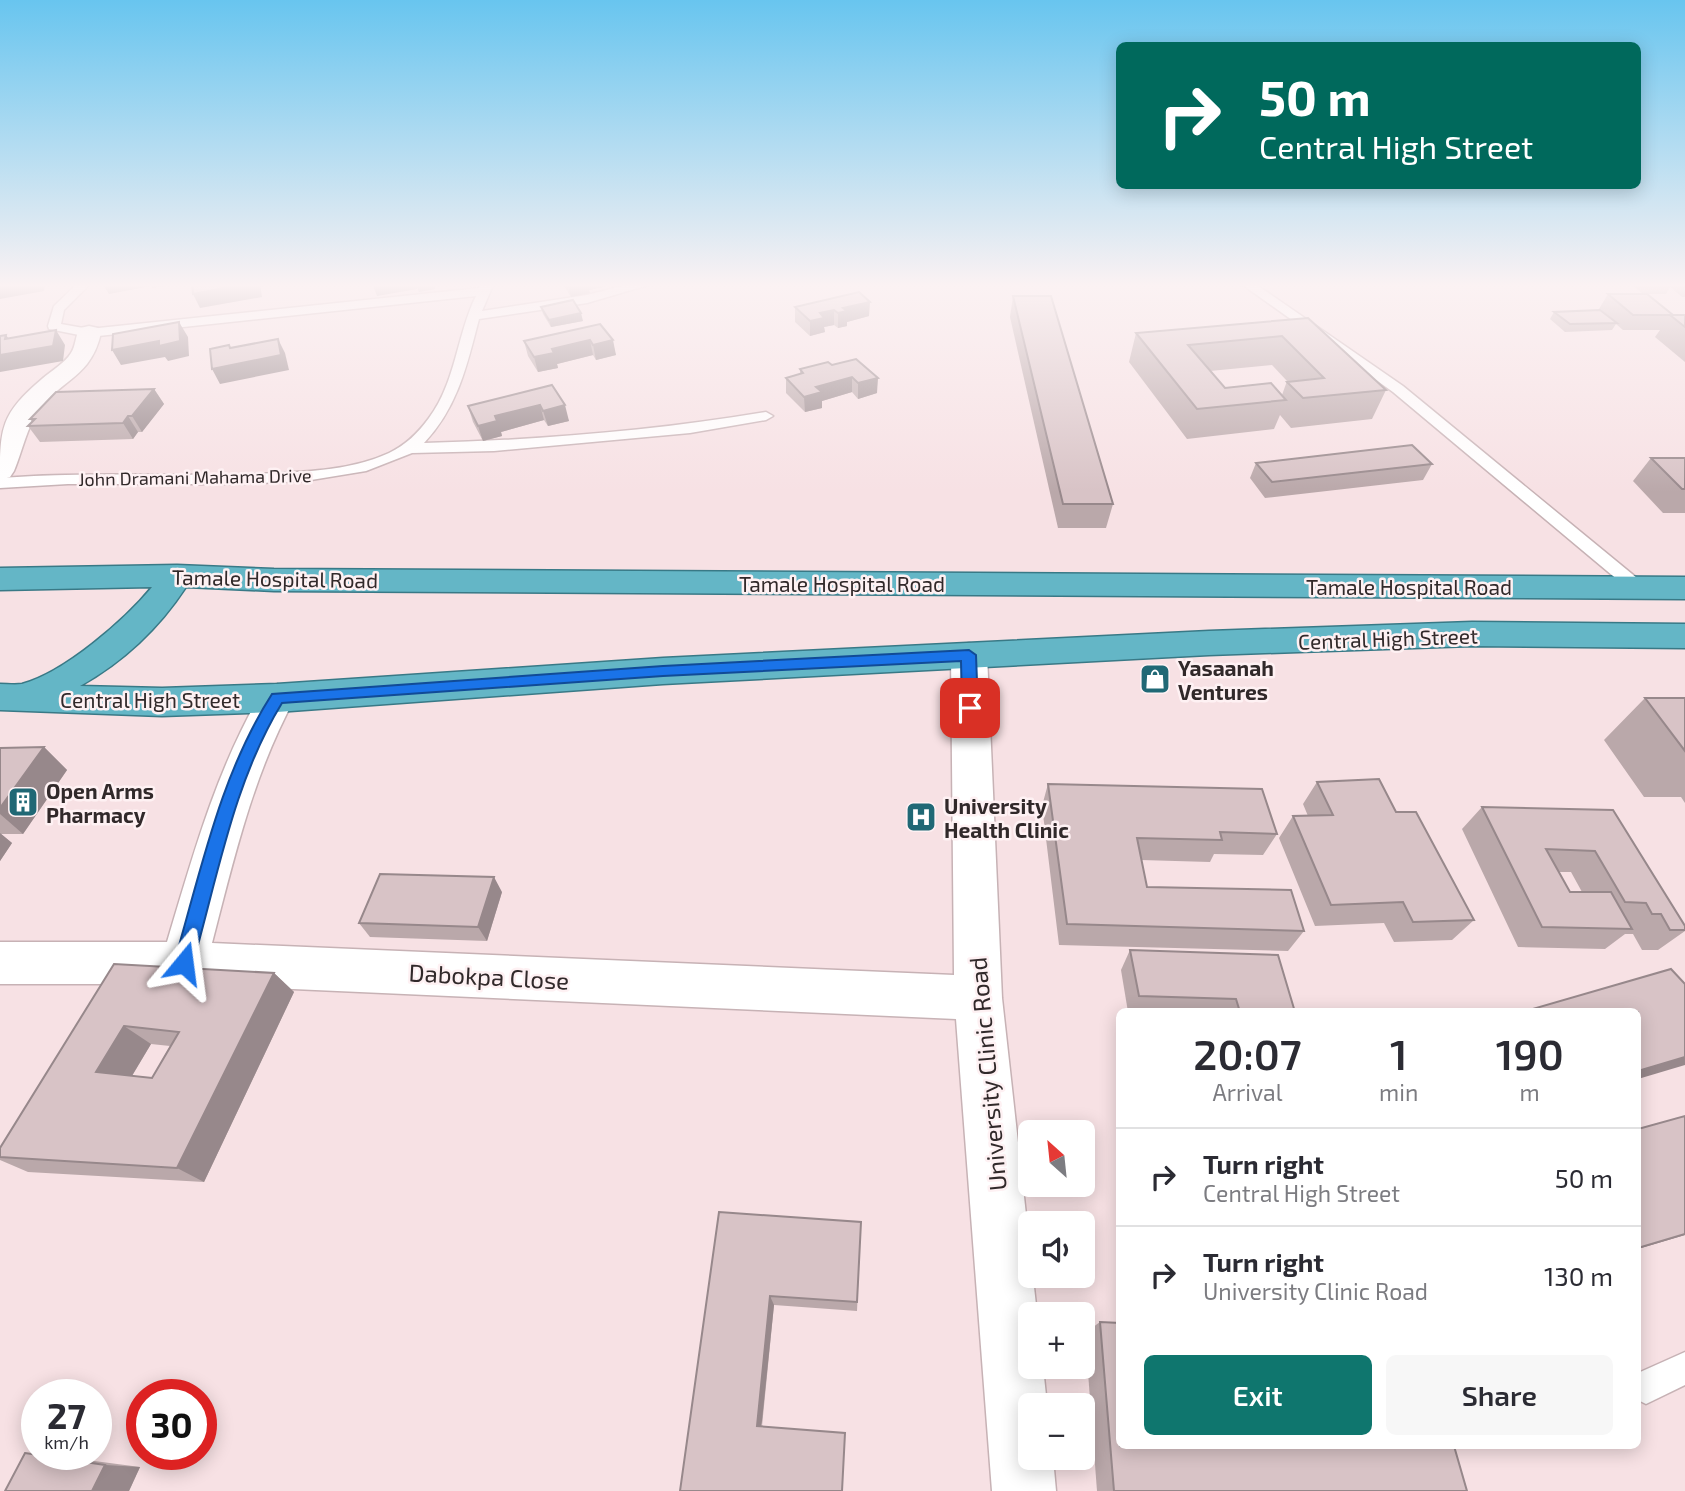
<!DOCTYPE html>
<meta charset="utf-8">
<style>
body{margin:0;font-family:"Exo 2",sans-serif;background:#f7f7f7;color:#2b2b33;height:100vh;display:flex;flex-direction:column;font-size:26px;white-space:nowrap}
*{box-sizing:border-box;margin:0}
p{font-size:23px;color:#7c7c81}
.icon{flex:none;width:38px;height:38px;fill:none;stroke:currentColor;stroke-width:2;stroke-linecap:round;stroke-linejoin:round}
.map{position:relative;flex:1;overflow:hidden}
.side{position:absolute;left:1116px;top:1008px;width:525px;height:441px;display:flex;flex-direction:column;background:#fff;border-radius:10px;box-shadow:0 4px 18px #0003}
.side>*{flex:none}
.top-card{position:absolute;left:1116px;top:42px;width:525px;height:147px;border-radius:10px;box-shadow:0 4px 18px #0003;background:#00695c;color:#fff;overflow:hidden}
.needle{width:46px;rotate:333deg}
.buttons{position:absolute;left:1018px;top:1120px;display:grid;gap:14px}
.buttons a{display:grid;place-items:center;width:77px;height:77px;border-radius:10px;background:#fff;box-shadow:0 4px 18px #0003;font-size:35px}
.speed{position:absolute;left:21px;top:1379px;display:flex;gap:14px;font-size:35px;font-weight:700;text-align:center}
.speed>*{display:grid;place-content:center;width:91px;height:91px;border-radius:50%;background:#fff;box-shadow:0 4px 18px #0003;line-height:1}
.speed small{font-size:18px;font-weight:400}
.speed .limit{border:10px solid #d22;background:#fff;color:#111}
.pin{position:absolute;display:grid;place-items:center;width:60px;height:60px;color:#fff;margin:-30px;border-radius:14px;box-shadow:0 4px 10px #0006}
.me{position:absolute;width:77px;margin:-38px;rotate:16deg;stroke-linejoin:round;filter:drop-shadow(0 0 5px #0008)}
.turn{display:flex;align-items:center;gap:24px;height:147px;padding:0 28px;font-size:32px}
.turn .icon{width:91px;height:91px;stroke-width:2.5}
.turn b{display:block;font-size:49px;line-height:60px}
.eta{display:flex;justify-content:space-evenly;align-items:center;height:119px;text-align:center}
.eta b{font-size:42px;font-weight:600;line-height:49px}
.action{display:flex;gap:14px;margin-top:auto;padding:14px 28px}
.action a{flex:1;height:80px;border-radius:10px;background:#0f766e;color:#fff;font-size:28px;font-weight:600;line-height:80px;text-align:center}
.action a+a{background:#f7f7f7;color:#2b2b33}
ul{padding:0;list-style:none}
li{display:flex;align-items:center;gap:21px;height:98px;padding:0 28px;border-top:2px solid #e1e1e2}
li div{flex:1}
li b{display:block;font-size:26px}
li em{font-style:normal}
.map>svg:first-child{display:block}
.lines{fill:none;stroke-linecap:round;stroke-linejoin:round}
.service-casing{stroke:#c7b2b5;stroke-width:3}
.minor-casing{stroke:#c7b2b5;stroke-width:3}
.trunk-casing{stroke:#397986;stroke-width:3}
.service{fill:#fff;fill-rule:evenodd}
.minor{fill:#fff;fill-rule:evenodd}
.trunk{fill:#64b6c6;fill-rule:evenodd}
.wall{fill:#baa8aa;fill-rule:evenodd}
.shaded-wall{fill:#97888b}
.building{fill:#d8c3c6;stroke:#97888b;stroke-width:2;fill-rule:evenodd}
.route{fill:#1a73e8;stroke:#114b97;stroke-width:2}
.labels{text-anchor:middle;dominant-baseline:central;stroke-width:5;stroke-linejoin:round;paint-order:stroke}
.far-street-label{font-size:18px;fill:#31292a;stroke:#fef1f3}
.street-label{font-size:21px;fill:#31292a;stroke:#fef1f3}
.poi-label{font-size:21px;font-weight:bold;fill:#31292a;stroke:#fef1f3;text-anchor:start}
.near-street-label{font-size:24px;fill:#31292a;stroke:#fef1f3}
</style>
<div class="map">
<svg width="1685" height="1491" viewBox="0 0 1685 1491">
<rect width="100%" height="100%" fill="#f7e1e4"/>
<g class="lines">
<g class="service-casing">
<g id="service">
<path d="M 78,283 L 91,283 L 64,310 L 61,324 L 89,329 L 479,288 L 482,283 L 494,283 L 482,311 L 587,295 L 634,283 L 655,283 L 587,303 L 479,319 C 467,365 458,407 424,443 C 538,440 653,431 766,412 L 773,416 L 766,420 L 690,433 L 494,451 L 412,453 L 366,471 L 305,481 L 237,484 L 68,484 L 0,488 L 0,478 L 34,476 C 107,473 180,476 253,474 C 297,472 348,472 389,453 C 406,445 418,433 429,418 C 456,382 457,334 476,296 L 89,337 L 49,329 L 48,326 L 54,306 Z"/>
<path d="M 1240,283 L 1254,283 L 1403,386 L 1643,583 L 1646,587 L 1643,591 L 1631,591 L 1393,392 Z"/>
<path d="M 1685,1352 L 1685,1385 L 1646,1404 L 1638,1400 L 1638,1373 Z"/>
</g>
</g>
<g class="minor-casing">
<g id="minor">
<path d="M 89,326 L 98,328 L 101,333 C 91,377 63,378 40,409 C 27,426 22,452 14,471 L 10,477 L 0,480 C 0,427 1,414 42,379 C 51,371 65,363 71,353 C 76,346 75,336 80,328 Z"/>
<path d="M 969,643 L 981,646 L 987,655 L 1002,998 L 1037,1314 L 1031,1314 L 1031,1367 L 1043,1367 L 1047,1405 L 1031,1405 L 1031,1458 L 1053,1458 L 1056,1491 L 992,1491 L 956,1019 L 184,984 L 0,984 L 0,942 L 167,942 C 194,852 216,770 264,688 L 277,684 L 290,688 L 295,698 C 253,775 234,858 212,943 L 954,975 L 951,655 L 957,646 Z"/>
</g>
</g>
<g class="trunk-casing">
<path id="trunk" d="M 177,565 L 274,569 L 1685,577 L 1685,599 L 274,591 L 186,587 C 159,628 123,662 80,686 L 162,688 L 277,684 L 663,658 L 1209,631 L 1472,622 L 1685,624 L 1685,648 L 1472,646 L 1209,655 L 663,684 L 277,712 L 162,716 L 0,710 L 0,684 C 7,684 15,685 22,684 C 64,673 125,620 152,587 L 0,590 L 0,568 Z"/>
</g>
<use href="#service" class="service"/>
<use href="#minor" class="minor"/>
<use href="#trunk" class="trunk"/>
</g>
<g class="wall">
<path d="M 562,283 L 620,283 L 589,290 L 590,293 L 571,297 Z"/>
<path d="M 1630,283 L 1685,283 L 1685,297 L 1682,297 L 1670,287 L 1666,294 L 1643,294 Z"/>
<path d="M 859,292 L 869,316 L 847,322 L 847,326 L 838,328 L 834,325 L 824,327 L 825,332 L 810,336 L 795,322 L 795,307 Z"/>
<path d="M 1608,294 L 1673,315 L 1685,315 L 1685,362 L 1655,337 L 1660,330 L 1623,330 L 1616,324 L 1612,330 L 1565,332 L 1550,319 L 1554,312 L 1605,314 L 1599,309 Z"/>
<path d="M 1013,296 L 1113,504 L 1106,528 L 1058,528 L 1010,317 Z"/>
<path d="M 541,307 L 583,321 L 551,327 L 543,314 Z"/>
<path d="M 1308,318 L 1386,390 L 1372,419 L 1291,428 L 1280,415 L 1274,429 L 1187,439 L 1129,362 L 1136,333 ZM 1272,365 L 1287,381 L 1282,395 L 1225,388 L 1210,371 Z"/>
<path d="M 600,324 L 616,355 L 596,360 L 593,355 L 557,364 L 558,368 L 538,372 L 528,356 L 524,341 Z"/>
<path d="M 832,365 L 877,393 L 858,399 L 852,392 L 822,401 L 822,408 L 805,412 L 786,393 L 786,378 L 800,374 L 800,369 Z"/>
<path d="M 552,385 L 569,421 L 548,426 L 544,420 L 501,432 L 502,436 L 483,441 L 473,422 L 468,406 Z"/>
<path d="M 154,389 L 164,404 L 142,432 L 138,432 L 133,439 L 40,442 L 28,426 L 32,422 L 30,419 Z"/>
<path d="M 1651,458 L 1685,458 L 1685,513 L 1663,513 L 1633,481 Z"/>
<path d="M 1256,463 L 1432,464 L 1423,480 L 1265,498 L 1250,478 Z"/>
<path d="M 1645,698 L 1685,698 L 1685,803 L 1681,797 L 1644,797 L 1604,740 Z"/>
<path d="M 44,747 L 67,770 L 23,834 L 1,834 L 12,843 L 0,861 L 0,748 Z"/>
<path d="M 1317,782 L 1396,812 L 1474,920 L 1452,940 L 1394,942 L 1384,923 L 1315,926 L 1279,838 L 1293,816 L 1308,816 L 1303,804 Z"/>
<path d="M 1048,784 L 1277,834 L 1263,855 L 1214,854 L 1210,862 L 1141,860 L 1147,887 L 1304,931 L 1288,951 L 1059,945 L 1042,806 Z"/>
<path d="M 1482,807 L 1613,810 L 1685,926 L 1685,931 L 1658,950 L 1642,950 L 1633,934 L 1625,934 L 1605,949 L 1518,947 L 1462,829 ZM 1559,872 L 1571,872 L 1582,892 L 1570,892 Z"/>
<path d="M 502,892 L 487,941 L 370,937 L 359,923 Z"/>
<path d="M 1130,950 L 1295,1012 L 1128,1012 L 1121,970 Z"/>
<path d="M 114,964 L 274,973 L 294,992 L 204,1182 L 28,1172 L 0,1160 L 0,1148 ZM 151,1044 L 170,1046 L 152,1078 L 132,1076 Z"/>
<path d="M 719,1212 L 861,1222 L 857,1311 L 774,1305 L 762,1426 Z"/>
<path d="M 1100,1322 L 1467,1491 L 1097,1491 L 1085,1333 Z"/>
<path d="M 25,1453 L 64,1457 L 140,1467 L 129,1491 Z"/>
</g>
<g class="shaded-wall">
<path d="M 0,283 L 45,283 L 44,291 L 0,299 Z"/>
<path d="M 102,283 L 171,283 L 171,285 L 152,288 L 151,286 L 109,294 Z"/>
<path d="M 251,283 L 260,283 L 262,297 L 200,308 L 193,294 Z"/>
<path d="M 372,283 L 416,283 L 417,289 L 377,296 Z"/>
<path d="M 416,283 L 434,283 L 435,289 L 419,292 Z"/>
<path d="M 568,283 L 620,283 L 589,290 L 590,293 L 571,297 Z"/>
<path d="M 870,302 L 869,316 L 847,322 L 847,326 L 838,328 L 838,313 L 843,308 Z"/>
<path d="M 834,310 L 834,325 L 824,327 L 825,332 L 810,336 L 810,321 L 820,313 Z"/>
<path d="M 581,313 L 583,321 L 551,327 L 549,320 Z"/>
<path d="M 179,322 L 188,337 L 189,356 L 168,361 L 165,357 L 121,365 L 112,350 Z"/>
<path d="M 56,330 L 65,345 L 63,361 L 0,372 L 0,355 L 6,335 L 17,350 Z"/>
<path d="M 278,339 L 285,353 L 289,370 L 220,384 L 212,369 Z"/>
<path d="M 590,340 L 593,355 L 557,364 L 558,368 L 538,372 L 534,357 L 552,349 Z"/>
<path d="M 613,340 L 616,355 L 596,360 L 593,345 Z"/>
<path d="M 852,377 L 852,392 L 822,401 L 822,408 L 805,412 L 804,397 L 816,387 Z"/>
<path d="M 878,378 L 877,393 L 858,399 L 858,383 Z"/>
<path d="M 154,389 L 164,404 L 142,432 L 132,416 Z"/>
<path d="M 540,405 L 544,420 L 501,432 L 502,436 L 483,441 L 478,426 L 495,416 Z"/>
<path d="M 565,405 L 569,421 L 548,426 L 543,411 Z"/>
<path d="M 128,416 L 138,432 L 133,439 L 123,423 Z"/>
<path d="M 44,747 L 67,770 L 23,834 L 0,814 L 0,808 Z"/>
<path d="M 0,833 L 12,843 L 0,861 Z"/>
<path d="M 494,877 L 502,892 L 487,941 L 478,927 Z"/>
<path d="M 274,973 L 294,992 L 204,1182 L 177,1168 Z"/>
<path d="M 124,1026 L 151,1044 L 124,1089 L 96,1072 Z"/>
<path d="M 1685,1057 L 1685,1065 L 1638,1079 L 1638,1071 Z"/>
<path d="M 1685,1234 L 1685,1235 L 1638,1249 L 1638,1248 Z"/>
<path d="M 770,1296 L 774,1305 L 761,1430 L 757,1426 Z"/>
<path d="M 105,1465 L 140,1467 L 129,1491 L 92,1491 Z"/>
</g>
<g class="building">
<path d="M 192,283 L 251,283 L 193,294 Z"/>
<path d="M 859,292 L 870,302 L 843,308 L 847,311 L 838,313 L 834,310 L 820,313 L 824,318 L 810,321 L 795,307 Z"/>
<path d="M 1608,294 L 1647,294 L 1673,315 L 1633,315 Z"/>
<path d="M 1013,296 L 1051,296 L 1113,504 L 1063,504 Z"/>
<path d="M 573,300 L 581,313 L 549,320 L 541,307 Z"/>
<path d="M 1600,310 L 1617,323 L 1570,324 L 1554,312 Z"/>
<path d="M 1670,315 L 1685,315 L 1685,327 Z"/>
<path d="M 1308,318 L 1386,390 L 1303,398 L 1287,382 L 1324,378 L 1282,336 L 1188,345 L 1225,388 L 1271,383 L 1286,400 L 1197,409 L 1136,333 Z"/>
<path d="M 179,322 L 180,341 L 159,346 L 159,341 L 112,350 L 113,334 Z"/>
<path d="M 600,324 L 613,340 L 593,345 L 590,340 L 552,349 L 554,353 L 534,357 L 524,341 Z"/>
<path d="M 56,330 L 53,346 L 0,355 L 0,336 L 6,335 L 5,339 Z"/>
<path d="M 278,339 L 281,355 L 212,369 L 210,349 L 229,345 L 230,348 Z"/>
<path d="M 856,359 L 878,378 L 858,383 L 852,377 L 816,387 L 822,392 L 804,397 L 786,378 L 803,373 L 800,369 L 828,362 L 832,365 Z"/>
<path d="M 552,385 L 565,405 L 543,411 L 540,405 L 495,416 L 497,421 L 478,426 L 468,406 Z"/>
<path d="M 154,389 L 132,416 L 128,416 L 123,423 L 28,426 L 35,419 L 30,419 L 56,392 Z"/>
<path d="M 1412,445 L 1432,464 L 1272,482 L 1256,463 Z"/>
<path d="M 1651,458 L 1685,458 L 1685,489 L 1682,489 Z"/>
<path d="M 1645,698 L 1685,698 L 1685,751 Z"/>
<path d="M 44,747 L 0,808 L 0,748 Z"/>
<path d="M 1379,779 L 1396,812 L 1416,812 L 1474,920 L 1413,922 L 1403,902 L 1331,905 L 1293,816 L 1333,815 L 1317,782 Z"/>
<path d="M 1048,784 L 1262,789 L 1277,834 L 1220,832 L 1222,840 L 1137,838 L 1147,887 L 1291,890 L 1304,931 L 1067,924 Z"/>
<path d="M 1482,807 L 1613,810 L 1685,926 L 1685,930 L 1670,930 L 1661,914 L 1652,914 L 1646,903 L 1625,902 L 1595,851 L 1546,849 L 1570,892 L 1611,892 L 1632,929 L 1542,927 Z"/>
<path d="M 380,874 L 494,877 L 478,927 L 359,923 Z"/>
<path d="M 1130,950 L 1278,955 L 1295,1012 L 1240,1012 L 1236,999 L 1139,996 Z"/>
<path d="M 114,964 L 274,973 L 177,1168 L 0,1157 L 0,1148 ZM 124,1026 L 179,1032 L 152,1078 L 96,1072 Z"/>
<path d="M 1671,969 L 1685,984 L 1685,1057 L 1638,1071 L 1638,1012 L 1522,1012 Z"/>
<path d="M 1685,1116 L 1685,1234 L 1638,1248 L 1638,1129 Z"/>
<path d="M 719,1212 L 861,1222 L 857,1302 L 770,1296 L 757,1426 L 845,1433 L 842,1491 L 680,1491 Z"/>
<path d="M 1100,1322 L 1120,1323 L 1120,1446 L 1454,1446 L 1467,1491 L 1114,1491 Z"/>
<path d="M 25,1453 L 105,1465 L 92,1491 L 5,1491 Z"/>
</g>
<linearGradient id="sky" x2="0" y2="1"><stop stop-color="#68c5ef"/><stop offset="0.58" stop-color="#fbf2f3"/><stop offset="1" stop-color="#fbf2f3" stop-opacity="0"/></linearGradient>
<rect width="1685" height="492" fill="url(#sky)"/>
<path class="route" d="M 969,650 L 976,655 L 978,708 L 970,714 L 962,708 L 961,661 L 663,676 L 282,703 C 234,781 218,875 193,963 L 191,969 L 184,971 L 177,969 L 174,963 C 201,871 220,775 272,694 L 663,666 Z"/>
<defs>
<g id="shop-square" transform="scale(1.575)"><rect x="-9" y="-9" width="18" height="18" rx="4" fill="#206875" stroke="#fef1f3"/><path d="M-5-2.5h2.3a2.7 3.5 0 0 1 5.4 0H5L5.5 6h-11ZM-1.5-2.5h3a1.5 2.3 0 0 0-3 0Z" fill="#fff"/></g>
<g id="building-square" transform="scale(1.575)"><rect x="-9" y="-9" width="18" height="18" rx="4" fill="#206875" stroke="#fef1f3"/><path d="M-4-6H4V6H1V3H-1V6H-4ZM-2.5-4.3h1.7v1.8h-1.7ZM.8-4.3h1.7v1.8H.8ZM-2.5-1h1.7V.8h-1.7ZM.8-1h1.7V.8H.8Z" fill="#fff"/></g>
<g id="hospital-square" transform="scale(1.575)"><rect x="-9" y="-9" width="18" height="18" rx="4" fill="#206875" stroke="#fef1f3"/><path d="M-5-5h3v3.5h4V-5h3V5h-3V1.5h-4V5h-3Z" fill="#fff"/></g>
</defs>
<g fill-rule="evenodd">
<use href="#shop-square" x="1155" y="679"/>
<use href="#building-square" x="23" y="802"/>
<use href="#hospital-square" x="921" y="817"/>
</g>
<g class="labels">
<g class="far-street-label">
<text transform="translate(195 477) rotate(-1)">John Dramani Mahama Drive</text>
</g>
<g class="street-label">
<text transform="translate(275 578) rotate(1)">Tamale Hospital Road</text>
<text x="842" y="583">Tamale Hospital Road</text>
<text x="1409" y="586">Tamale Hospital Road</text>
<text transform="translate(1388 638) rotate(-2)">Central High Street</text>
<text x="150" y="699">Central High Street</text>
</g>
<g class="poi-label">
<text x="1178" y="667">Yasaanah<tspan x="1178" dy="24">Ventures</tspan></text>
<text x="46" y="790">Open Arms<tspan x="46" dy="24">Pharmacy</tspan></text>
<text x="944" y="805">University<tspan x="944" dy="24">Health Clinic</tspan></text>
</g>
<g class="near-street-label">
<text transform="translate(489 976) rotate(3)">Dabokpa Close</text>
<text transform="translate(987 1074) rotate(-95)">University Clinic Road</text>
</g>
</g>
</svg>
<div class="buttons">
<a><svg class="needle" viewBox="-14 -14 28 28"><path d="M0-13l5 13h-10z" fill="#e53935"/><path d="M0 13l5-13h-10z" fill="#7c7c81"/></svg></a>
<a><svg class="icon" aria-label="sound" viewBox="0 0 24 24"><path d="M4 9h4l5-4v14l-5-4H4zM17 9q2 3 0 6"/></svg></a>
<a>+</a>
<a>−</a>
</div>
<div class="speed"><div>27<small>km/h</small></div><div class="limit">30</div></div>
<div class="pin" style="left:970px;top:708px;background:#d93025"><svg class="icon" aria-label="arrive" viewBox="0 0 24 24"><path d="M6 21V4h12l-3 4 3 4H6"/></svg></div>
<svg class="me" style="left:184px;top:963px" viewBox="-20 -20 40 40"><path d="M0-17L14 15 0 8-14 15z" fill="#1a73e8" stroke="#fff" stroke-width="4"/></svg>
<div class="top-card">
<div class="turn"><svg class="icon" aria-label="right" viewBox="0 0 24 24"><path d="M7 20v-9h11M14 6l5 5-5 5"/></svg><div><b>50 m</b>Central High Street</div></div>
</div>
<section class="side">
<div class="eta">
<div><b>20:07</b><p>Arrival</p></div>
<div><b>1</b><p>min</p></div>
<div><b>190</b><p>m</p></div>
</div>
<ul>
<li><svg class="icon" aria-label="right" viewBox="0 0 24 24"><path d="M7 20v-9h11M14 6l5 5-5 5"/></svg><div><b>Turn right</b><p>Central High Street</p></div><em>50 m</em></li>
<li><svg class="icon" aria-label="right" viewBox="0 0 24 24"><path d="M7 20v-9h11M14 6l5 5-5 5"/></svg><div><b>Turn right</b><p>University Clinic Road</p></div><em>130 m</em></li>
</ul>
<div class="action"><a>Exit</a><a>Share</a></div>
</section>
</div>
